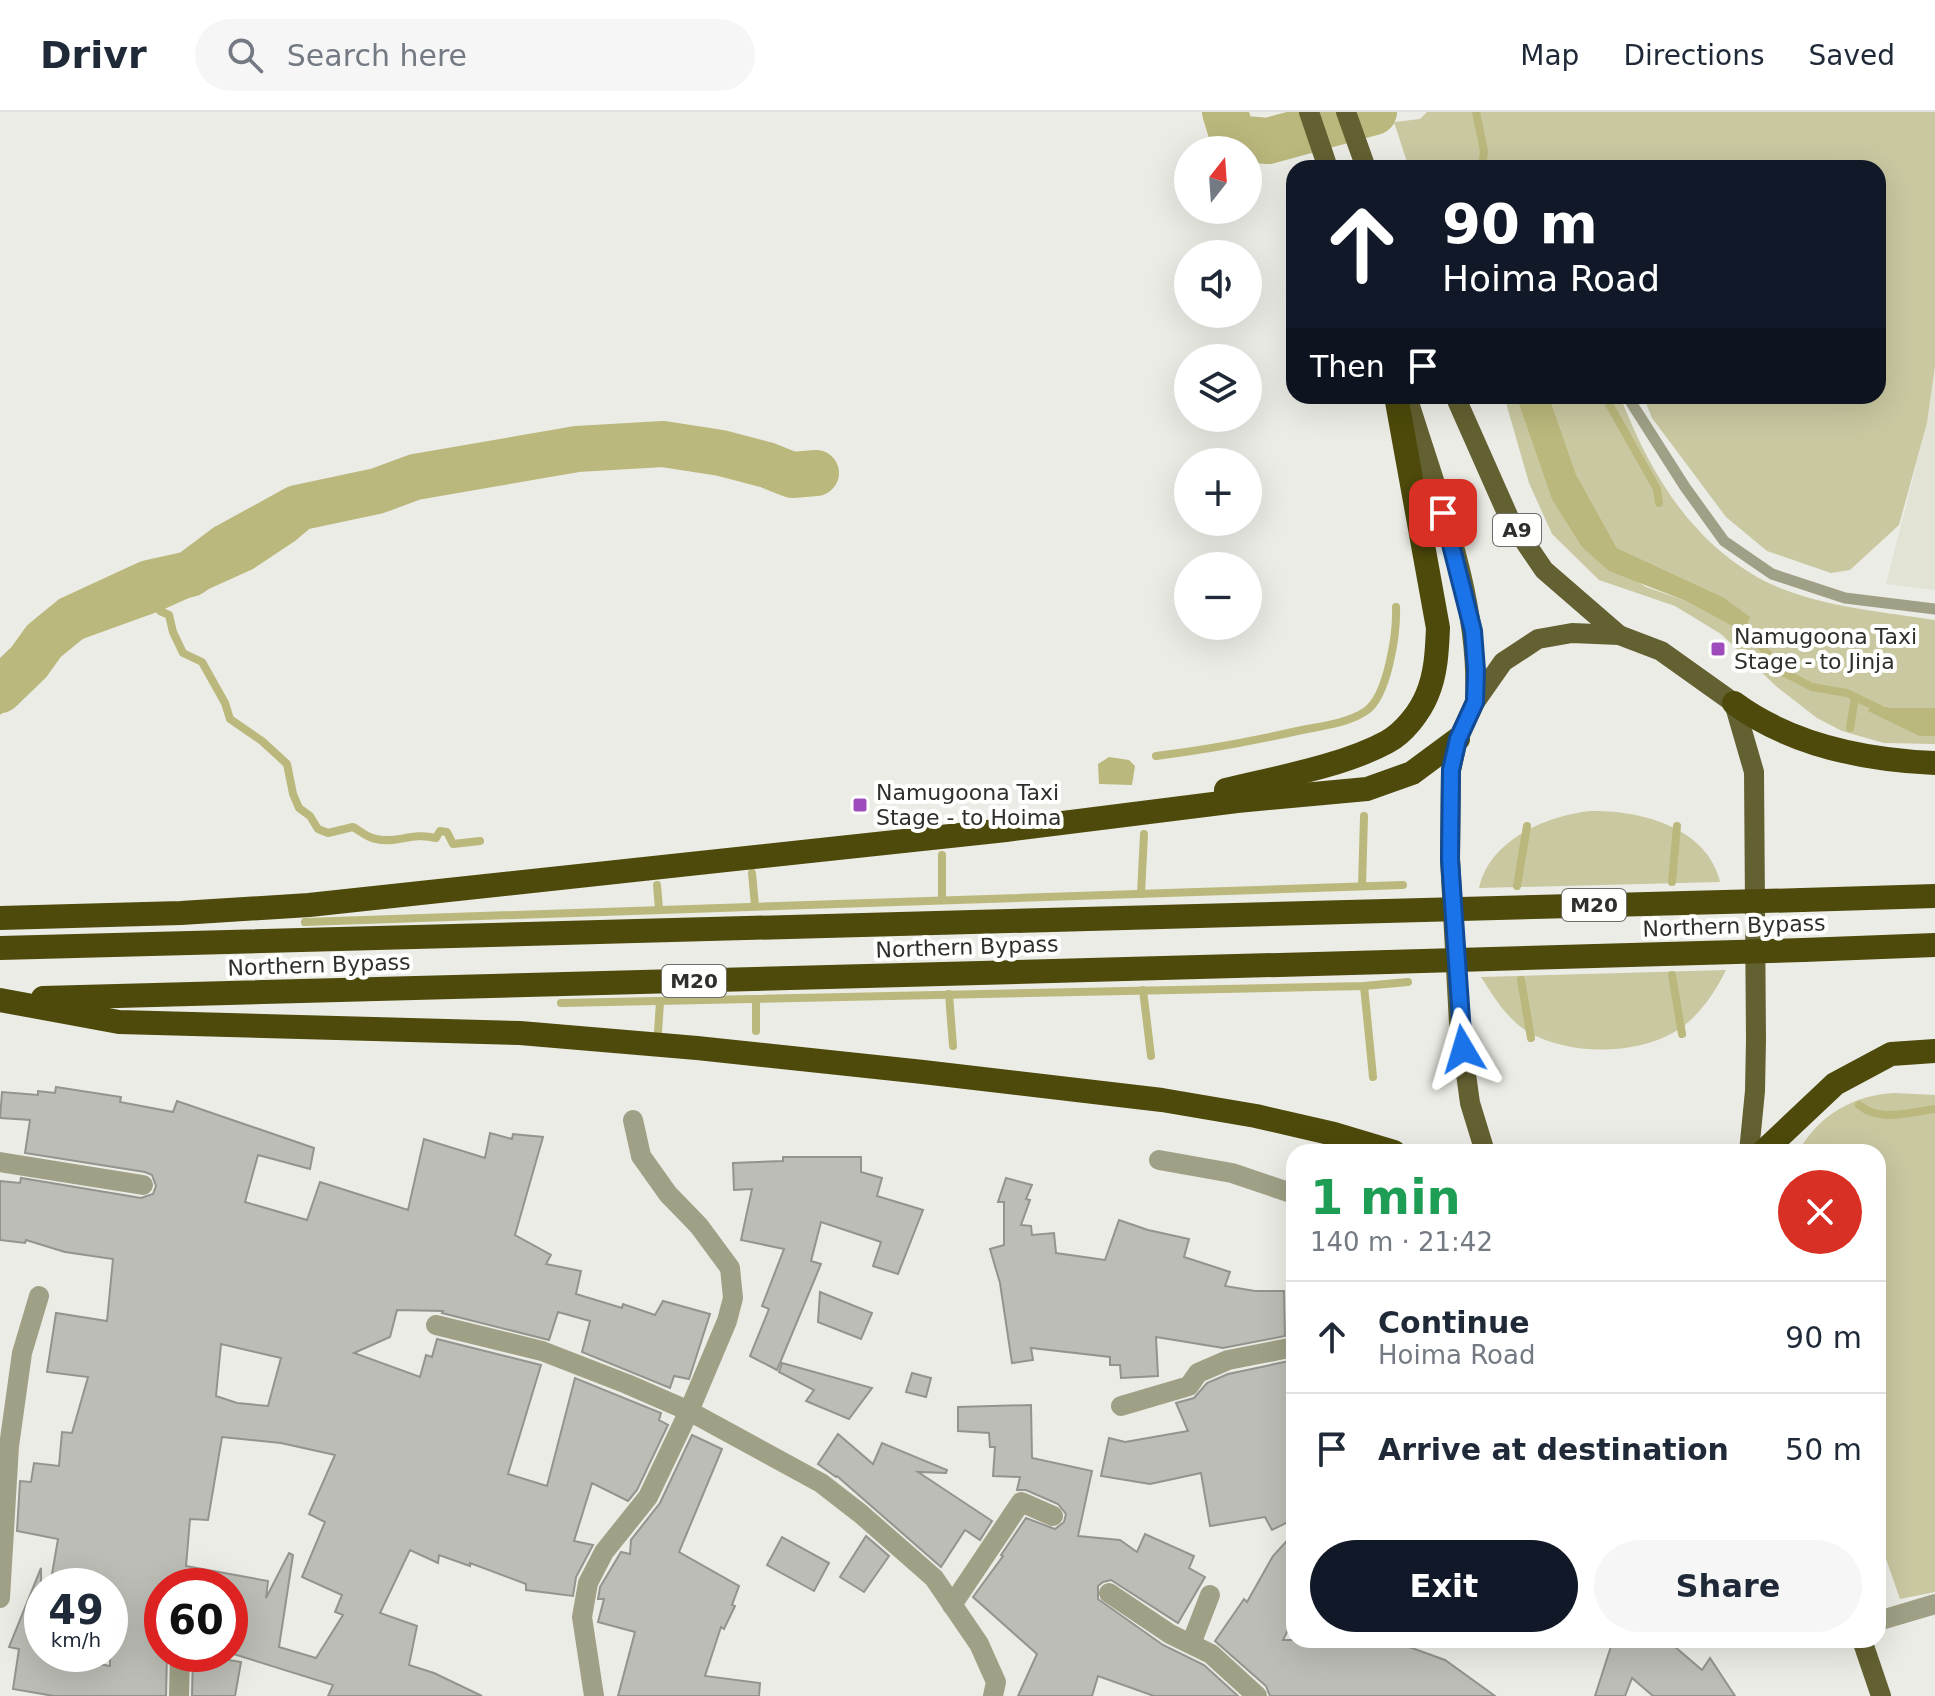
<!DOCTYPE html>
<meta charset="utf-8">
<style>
body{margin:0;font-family:"DejaVu Sans",sans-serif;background:#f6f6f7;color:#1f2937;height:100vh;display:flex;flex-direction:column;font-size:30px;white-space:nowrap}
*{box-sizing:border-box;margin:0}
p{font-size:26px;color:#747a83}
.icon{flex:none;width:44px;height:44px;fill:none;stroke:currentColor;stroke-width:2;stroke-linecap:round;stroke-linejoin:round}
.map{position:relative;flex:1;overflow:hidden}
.sheet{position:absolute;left:1286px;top:1032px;width:600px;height:504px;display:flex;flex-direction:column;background:#fff;border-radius:24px;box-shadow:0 8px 32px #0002}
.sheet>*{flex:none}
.guide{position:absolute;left:1286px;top:48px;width:600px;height:244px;border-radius:24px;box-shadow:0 8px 32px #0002;background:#111827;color:#fff;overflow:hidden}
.needle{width:52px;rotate:17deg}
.tools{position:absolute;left:1174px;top:24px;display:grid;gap:16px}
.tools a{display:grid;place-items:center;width:88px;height:88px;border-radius:50%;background:#fff;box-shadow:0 8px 32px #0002;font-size:40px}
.speed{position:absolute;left:24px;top:1456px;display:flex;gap:16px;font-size:40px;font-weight:700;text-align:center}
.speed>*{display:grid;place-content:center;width:104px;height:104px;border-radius:50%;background:#fff;box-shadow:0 8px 32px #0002;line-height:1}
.speed small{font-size:20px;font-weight:400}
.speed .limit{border:12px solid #d22;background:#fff;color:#111}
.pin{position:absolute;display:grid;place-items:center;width:68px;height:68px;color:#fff;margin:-34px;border-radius:16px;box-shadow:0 4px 12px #0006}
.me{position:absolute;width:88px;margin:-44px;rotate:353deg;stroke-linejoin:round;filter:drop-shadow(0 0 6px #0008)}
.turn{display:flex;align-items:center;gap:28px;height:168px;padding:0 24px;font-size:36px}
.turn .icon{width:104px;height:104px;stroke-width:2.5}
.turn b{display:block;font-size:56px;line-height:68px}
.then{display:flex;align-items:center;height:76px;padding:0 24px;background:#0003;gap:16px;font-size:30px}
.round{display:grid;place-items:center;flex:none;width:84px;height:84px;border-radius:42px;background:#f6f6f7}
.summary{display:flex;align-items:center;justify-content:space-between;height:136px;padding:0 24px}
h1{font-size:48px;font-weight:800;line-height:60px;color:#1e9e55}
.cta{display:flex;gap:16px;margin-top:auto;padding:16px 24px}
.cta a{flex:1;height:92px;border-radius:48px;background:#111827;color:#fff;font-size:32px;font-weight:800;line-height:92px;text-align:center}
.cta a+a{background:#f6f6f7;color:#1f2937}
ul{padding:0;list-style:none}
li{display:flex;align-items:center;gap:24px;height:112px;padding:0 24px;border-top:2px solid #e0e1e3}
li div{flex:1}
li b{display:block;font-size:30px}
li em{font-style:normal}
header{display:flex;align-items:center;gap:48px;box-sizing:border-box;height:112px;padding:0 40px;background:#fff;border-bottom:2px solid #e0e1e3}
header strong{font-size:38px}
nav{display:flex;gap:44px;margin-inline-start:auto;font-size:28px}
.search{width:560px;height:72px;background:#f6f6f7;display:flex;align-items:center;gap:20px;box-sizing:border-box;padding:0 28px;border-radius:44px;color:#747a83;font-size:30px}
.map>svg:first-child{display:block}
.built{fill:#e2e2d5}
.green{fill:#c9c8a1}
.water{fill:#bab87c}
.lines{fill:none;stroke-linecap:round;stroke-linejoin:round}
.stream{stroke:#bab87c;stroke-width:8}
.river{stroke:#bab87c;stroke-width:46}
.building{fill:#bdbdb7;stroke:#94948e;stroke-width:2;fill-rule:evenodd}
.service{stroke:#a0a086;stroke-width:11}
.minor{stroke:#a0a086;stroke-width:20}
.primary{stroke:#636031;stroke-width:20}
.motorway{stroke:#4d4a0b;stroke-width:24}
.motorway-bridge{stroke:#4d4a0b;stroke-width:24}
.route-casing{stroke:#114b97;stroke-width:20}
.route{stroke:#1a73e8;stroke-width:14}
.poi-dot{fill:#9e4cbc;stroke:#fffffe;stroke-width:3}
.labels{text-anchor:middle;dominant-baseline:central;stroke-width:8;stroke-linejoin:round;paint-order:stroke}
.shield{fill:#fffffe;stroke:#6d6d6b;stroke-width:2}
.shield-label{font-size:20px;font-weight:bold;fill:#2f2f2c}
.poi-label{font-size:22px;fill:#2f2f2c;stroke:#fffffe;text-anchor:start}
.street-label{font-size:22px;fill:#2f2f2c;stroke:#fffffe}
</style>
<header>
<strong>Drivr</strong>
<div class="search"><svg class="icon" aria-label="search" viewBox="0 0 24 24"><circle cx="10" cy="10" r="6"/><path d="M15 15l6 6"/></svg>Search here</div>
<nav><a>Map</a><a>Directions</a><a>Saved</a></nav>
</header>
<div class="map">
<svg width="1935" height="1584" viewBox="0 0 1935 1584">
<rect width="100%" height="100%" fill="#ecece6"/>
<path class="built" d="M 1935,254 L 1935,478 L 1886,472 L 1927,311 Z"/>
<g class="green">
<path d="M 1427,0 L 1935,0 L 1935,254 L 1927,311 L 1899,413 L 1850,458 L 1831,461 L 1767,439 L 1726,405 L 1652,306 L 1643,284 L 1878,284 L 1878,56 L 1409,56 L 1394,10 L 1420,7 Z"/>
<path d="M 1504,284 L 1516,284 L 1552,388 L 1581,434 L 1646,475 L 1686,489 L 1750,506 L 1723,485 L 1617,436 L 1576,362 L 1549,284 L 1620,284 C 1648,356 1685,421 1752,462 C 1802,493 1878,499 1935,508 L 1935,596 L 1894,596 L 1871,593 L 1869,598 L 1919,624 L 1935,624 L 1935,632 L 1884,631 L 1842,619 L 1817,606 L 1777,575 L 1721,522 L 1675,494 L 1599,468 L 1552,422 L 1529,371 Z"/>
<path d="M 1590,699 C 1640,698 1707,715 1720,770 L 1479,776 C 1489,728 1546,704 1590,699 Z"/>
<path d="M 1726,858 C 1717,877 1703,898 1686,912 C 1647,944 1571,945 1528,920 C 1506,906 1494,885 1481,865 Z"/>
<path d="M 1895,981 L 1935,983 L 1935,1480 L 1900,1487 L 1878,1424 L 1878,1040 L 1798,1040 C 1819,1003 1853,983 1895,981 Z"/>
</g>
<g class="water">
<path d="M 1516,284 L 1549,284 L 1576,362 L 1617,436 L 1723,485 L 1750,505 L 1744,520 L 1686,489 L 1609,459 L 1581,434 L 1552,388 Z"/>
<path d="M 332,384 L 347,385 L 295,429 L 253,457 L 160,499 L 74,530 L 44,554 L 22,585 L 0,603 L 0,575 L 54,530 L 76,515 L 109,498 L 173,474 L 193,453 L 218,450 L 282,416 L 303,410 L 318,393 Z"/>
<path d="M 1871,593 L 1894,596 L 1935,596 L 1935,624 L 1919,624 L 1868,599 Z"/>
<path d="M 1109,645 L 1129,648 L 1135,654 L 1132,673 L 1099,672 L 1098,652 Z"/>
</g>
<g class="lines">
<g class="stream">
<path d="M 1476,0 L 1484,39 L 1482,56"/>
<path d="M 1609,292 L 1657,377 L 1659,391"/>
<path d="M 149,471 L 160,499 L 169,503 L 173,520 L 183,541 L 202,550 L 225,591 L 230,607 L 262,629 L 287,652 L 293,682 L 299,696 L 310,704 L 318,717 L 328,721 L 353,715 C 360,719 368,726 376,727 C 397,732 411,720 436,726 L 440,719 L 447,720 L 453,732 L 480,729"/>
<path d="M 1736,515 L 1754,526 L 1783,560 L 1812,575 L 1847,581 L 1880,597"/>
<path d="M 1850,616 L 1855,585"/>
<path d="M 1156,644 C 1205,638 1253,629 1302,618 C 1323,614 1348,611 1366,599 C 1388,584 1397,520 1396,495"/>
<path d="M 752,761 L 755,794"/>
<path d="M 1672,770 L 1677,714"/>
<path d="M 657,773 L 659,797"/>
<path d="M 1362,774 L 1364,704"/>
<path d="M 1517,774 L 1527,714"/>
<path d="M 1141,782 L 1144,722"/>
<path d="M 942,788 L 942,743"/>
<path d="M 305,810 L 1403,773"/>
<path d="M 1672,863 L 1682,922"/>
<path d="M 1521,868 L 1531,926"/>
<path d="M 1364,874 L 1373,965"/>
<path d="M 1143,878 L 1151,944"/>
<path d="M 949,882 L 953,934"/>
<path d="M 561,891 L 1364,874 L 1408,870"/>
<path d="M 756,919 L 756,889"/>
<path d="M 658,920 L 660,890"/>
<path d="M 1859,993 C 1881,1011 1909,1000 1935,997"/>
</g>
<g class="river">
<path d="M 1225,0 L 1233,26 L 1268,29 L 1374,0"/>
<path d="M 0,578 L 29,550 L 44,529 L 71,507 L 149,471 L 190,462 L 226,435 L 297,396 L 377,379 L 415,365 L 577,337 L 663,332 L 721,341 L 767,353 L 792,363 L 816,361"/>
</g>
</g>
<g class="building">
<path d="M 56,975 L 121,985 L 120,990 L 173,1000 L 177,989 L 314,1036 L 310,1057 L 258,1043 L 245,1090 L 307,1108 L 320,1070 L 408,1098 L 424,1027 L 485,1046 L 490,1021 L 512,1027 L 513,1022 L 543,1025 L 515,1123 L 551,1143 L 546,1152 L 581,1159 L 576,1182 L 622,1196 L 623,1192 L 655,1203 L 663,1189 L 710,1202 L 689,1267 L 674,1264 L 670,1276 L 582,1240 L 590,1209 L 558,1200 L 549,1228 L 442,1201 L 443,1199 L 397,1198 L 390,1225 L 354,1241 L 420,1265 L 426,1243 L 432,1245 L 437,1227 L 541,1253 L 508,1362 L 547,1374 L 575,1266 L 661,1301 L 659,1308 L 668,1313 L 637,1378 L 628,1389 L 592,1371 L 574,1429 L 593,1433 L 576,1465 L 573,1484 L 526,1478 L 526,1472 L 470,1451 L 470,1454 L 439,1443 L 438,1451 L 410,1438 L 380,1501 L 417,1514 L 409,1553 L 434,1561 L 482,1584 L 328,1584 L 333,1573 L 230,1541 L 230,1522 L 241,1491 L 230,1489 L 230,1474 L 162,1474 L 155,1513 L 162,1529 L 162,1542 L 167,1542 L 166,1584 L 54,1584 L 13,1577 L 19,1537 L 9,1535 L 41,1456 L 42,1542 L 55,1542 L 54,1544 L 110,1554 L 110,1474 L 50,1474 L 58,1427 L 17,1419 L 20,1369 L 31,1370 L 34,1351 L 59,1354 L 62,1320 L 72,1321 L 88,1265 L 47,1260 L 56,1201 L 107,1209 L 113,1147 L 65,1140 L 26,1128 L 25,1131 L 0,1128 L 0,1069 L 20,1071 L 21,1066 L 141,1086 L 153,1082 L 156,1074 L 152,1063 L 145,1060 L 25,1041 L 30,1008 L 0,1006 L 2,980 L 38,983 L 38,979 L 55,981 ZM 221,1232 L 281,1246 L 268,1294 L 237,1291 L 216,1284 ZM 222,1325 L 281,1331 L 335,1343 L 309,1402 L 325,1410 L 302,1465 L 342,1483 L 335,1500 L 343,1503 L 316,1546 L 279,1535 L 293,1443 L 289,1441 L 266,1486 L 268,1469 L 186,1454 L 190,1407 L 208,1408 Z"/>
<path d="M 783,1045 L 861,1045 L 861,1060 L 882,1066 L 877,1084 L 923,1098 L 898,1162 L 873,1154 L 881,1130 L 821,1110 L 811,1149 L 821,1152 L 777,1258 L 750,1244 L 769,1197 L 762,1194 L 784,1137 L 741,1128 L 752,1077 L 734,1078 L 733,1051 L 783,1049 Z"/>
<path d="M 1006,1066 L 1032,1073 L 1026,1087 L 1030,1088 L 1021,1113 L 1031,1114 L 1032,1123 L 1054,1121 L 1056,1141 L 1105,1148 L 1119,1108 L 1148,1118 L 1189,1127 L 1184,1145 L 1230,1160 L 1225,1174 L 1255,1179 L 1284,1179 L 1285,1224 L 1223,1236 L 1156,1225 L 1158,1264 L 1121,1266 L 1120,1253 L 1110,1253 L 1110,1245 L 1031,1236 L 1033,1248 L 1012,1251 L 1000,1171 L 990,1137 L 1004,1133 L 1004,1090 L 998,1090 Z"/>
<path d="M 820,1180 L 872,1201 L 861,1227 L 818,1210 Z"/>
<path d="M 1294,1248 L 1294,1407 L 1272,1418 L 1265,1405 L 1210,1414 L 1201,1361 L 1150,1372 L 1101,1364 L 1109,1326 L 1125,1330 L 1188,1319 L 1176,1291 L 1194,1286 L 1207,1271 L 1228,1262 Z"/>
<path d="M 782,1251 L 872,1276 L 849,1307 L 806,1289 L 814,1278 L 779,1260 Z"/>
<path d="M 912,1261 L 931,1266 L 926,1285 L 906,1280 Z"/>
<path d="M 1031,1293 L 1032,1346 L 1092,1359 L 1078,1424 L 1120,1428 L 1137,1440 L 1145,1422 L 1194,1444 L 1189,1456 L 1205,1465 L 1178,1511 L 1111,1468 L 1103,1470 L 1098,1474 L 1098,1487 L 1163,1533 L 1204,1553 L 1238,1584 L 1154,1584 L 1098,1564 L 1092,1584 L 1018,1584 L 1037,1542 L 973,1485 L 1003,1444 L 1001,1443 L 1026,1406 L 1055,1417 L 1064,1410 L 1066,1402 L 1058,1392 L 1026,1378 L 1017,1378 L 1020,1365 L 993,1364 L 995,1335 L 990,1335 L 989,1321 L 958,1319 L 958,1295 Z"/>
<path d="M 838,1322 L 873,1352 L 882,1331 L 947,1358 L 946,1361 L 918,1360 L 992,1409 L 980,1428 L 965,1418 L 941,1455 L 837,1364 L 836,1365 L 818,1352 Z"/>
<path d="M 692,1323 L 722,1337 L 679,1440 L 739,1474 L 732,1493 L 735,1494 L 724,1517 L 721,1515 L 705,1564 L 760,1571 L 759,1584 L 618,1584 L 635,1520 L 598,1510 L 604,1487 L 598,1487 L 600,1475 L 621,1440 L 630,1442 L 631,1428 L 660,1391 Z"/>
<path d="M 1294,1421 L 1294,1506 L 1283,1528 L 1390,1528 L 1445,1548 L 1495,1584 L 1270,1584 L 1266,1574 L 1215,1529 L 1244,1487 L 1247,1490 L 1273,1444 Z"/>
<path d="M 866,1424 L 889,1444 L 864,1480 L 840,1465 Z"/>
<path d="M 782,1425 L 829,1451 L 814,1479 L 767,1453 Z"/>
<path d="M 1613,1528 L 1667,1528 L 1702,1558 L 1710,1546 L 1735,1584 L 1653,1584 L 1632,1566 L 1625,1584 L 1595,1584 Z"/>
<path d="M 193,1542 L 241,1550 L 235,1584 L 192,1584 Z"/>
</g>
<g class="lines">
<path class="service" d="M 1627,284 L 1685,375 L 1724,429 L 1772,462 L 1845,486 L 1935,497"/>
<g class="minor">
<path d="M 1159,1048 L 1232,1061 L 1294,1082"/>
<path d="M 0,1050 L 143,1073"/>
<path d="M 436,1213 L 542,1239 L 627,1272 L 689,1299 L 821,1371 L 861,1402 L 934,1466 L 979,1532 L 996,1570 L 993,1584"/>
<path d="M 1121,1294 L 1189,1274 L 1198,1261 L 1228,1248 L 1294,1235"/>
<path d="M 1109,1481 L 1170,1522 L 1211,1542 L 1257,1584"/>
<path d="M 0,1486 L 9,1334 L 22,1241 L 39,1184"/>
<path d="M 952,1493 L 1021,1390 L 1053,1404"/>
<path d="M 1878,1509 L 1935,1492"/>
<path d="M 1191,1532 L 1210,1483"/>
<path d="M 179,1584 L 180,1542"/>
<path d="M 594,1584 L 582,1505 L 588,1471 L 604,1440 L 648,1385 L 689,1299 L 727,1209 L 733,1186 L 730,1156 L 699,1114 L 668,1082 L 641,1044 L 633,1008"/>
</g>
<g class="primary">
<path d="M 1309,0 L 1328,56"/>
<path d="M 1346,0 L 1366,56"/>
<path d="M 1407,284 C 1437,383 1480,485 1475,590"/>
<path d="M 1455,284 L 1510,408 L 1544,458 L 1619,523"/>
<path d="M 1485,1040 L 1470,991 L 1459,911 L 1450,747 L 1451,658 L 1458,627 L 1475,590 L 1503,550 L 1538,527 L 1572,521 L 1619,523 L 1661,539 L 1734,591 L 1754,660 L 1756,928 L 1755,979 L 1749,1040"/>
<path d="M 1862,1528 L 1881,1584"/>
</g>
<g class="motorway">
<path d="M 1734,591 C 1791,633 1865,648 1935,651"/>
<path d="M 1226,678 C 1275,666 1343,654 1387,630 C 1404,621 1420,600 1427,583 C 1436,562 1437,539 1438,516 L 1396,284"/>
<path d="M 1802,788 L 1935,784"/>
<path d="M 0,806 L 181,801 L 309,793 L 1006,718 L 1237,689 L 1367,677 L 1412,661 L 1458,627"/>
<path d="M 0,836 L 1386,799"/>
<path d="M 1803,838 L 1935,833"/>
<path d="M 43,886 L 1388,850"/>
<path d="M 0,888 L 119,910 L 520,921 L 697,936 L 923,960 L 1162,988 L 1256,1004 L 1334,1022 L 1394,1040"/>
<path d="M 1763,1040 L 1835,972 L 1891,942 L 1935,939"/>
</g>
<g class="motorway-bridge">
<path d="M 1386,799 L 1802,788"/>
<path d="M 1388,850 L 1803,838"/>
</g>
</g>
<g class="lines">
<g class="route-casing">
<path id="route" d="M 1443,401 L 1473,519 L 1476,558 L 1475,590 L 1458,627 L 1451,658 L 1450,747 L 1463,937"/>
</g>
<use href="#route" class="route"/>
</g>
<g class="poi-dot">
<rect x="1710" y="529" width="16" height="16" rx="4"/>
<rect x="852" y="685" width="16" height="16" rx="4"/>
</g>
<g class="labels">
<g class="shield">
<rect x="1493" y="402" width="48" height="32" rx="6"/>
<rect x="1562" y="777" width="64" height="32" rx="6"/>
<rect x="662" y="853" width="64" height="32" rx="6"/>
</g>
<g class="shield-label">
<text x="1517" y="418">A9</text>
<text x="1594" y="793">M20</text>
<text x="694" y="869">M20</text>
</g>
<g class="poi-label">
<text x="1734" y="524">Namugoona Taxi<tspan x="1734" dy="25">Stage - to Jinja</tspan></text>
<text x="876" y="680">Namugoona Taxi<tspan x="876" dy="25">Stage - to Hoima</tspan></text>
</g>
<g class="street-label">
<text transform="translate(1734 814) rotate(-2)">Northern Bypass</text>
<text transform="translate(967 835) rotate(-2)">Northern Bypass</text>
<text transform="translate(319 853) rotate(-2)">Northern Bypass</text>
</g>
</g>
</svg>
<div class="tools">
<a><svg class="needle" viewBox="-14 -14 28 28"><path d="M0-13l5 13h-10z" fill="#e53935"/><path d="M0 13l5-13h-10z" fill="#747a83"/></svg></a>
<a><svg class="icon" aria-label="sound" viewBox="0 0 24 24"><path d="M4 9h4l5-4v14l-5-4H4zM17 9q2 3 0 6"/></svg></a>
<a><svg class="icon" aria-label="layers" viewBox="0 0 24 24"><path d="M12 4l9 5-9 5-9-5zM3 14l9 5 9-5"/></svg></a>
<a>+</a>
<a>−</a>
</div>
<div class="speed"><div>49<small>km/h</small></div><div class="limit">60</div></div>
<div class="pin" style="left:1443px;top:401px;background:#d93025"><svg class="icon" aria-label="arrive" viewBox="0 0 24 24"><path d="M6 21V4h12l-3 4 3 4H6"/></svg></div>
<svg class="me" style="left:1463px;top:937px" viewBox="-20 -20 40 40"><path d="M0-17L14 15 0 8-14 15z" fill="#1a73e8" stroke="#fff" stroke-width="4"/></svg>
<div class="guide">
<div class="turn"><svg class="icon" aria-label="ahead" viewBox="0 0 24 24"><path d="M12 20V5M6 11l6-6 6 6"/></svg><div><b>90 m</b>Hoima Road</div></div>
<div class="then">Then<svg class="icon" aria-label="arrive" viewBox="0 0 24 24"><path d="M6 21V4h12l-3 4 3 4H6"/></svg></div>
</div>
<section class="sheet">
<div class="summary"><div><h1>1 min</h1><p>140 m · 21:42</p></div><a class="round" style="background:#d93025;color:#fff"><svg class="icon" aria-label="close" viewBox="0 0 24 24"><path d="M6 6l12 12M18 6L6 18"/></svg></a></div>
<ul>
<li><svg class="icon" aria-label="ahead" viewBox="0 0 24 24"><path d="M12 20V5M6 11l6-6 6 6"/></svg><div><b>Continue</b><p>Hoima Road</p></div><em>90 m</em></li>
<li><svg class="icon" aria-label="arrive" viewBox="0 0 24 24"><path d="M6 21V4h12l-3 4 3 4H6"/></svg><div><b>Arrive at destination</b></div><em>50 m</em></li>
</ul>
<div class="cta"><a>Exit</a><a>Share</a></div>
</section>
</div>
